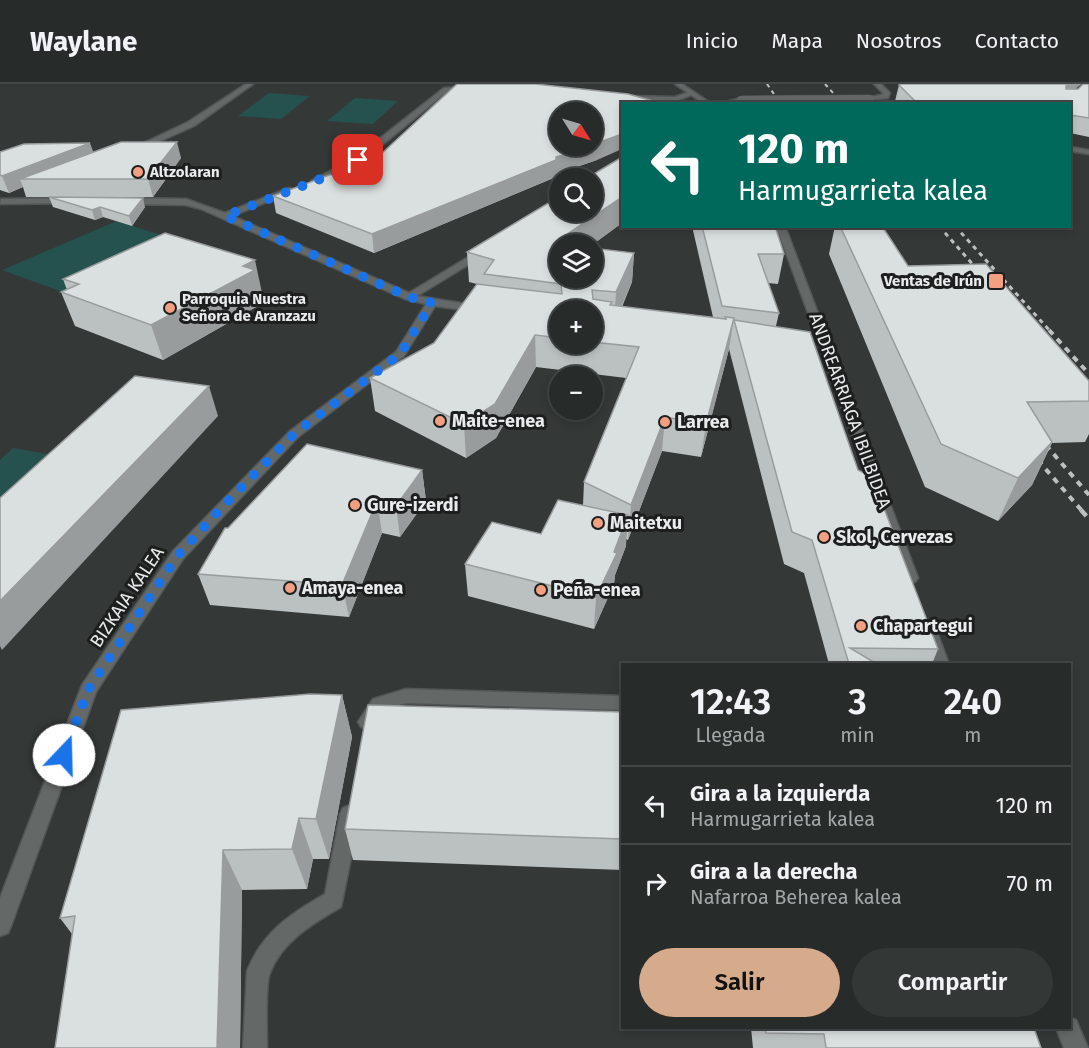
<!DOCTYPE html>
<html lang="es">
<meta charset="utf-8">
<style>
body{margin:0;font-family:"Fira Sans",sans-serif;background:#333736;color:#f1f3f6;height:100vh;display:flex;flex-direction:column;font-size:22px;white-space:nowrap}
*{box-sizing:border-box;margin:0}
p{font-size:20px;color:#a4a7a8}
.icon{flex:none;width:33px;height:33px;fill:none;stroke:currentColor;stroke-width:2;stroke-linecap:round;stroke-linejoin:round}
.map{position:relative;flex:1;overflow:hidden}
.sheet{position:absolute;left:621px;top:579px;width:450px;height:366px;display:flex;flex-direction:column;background:#272b2a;border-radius:0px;box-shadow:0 3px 9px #0003,0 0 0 2px #434747}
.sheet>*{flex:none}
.hud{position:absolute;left:621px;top:18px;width:450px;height:126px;border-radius:0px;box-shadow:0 3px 9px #0003,0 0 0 2px #434747;background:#00695c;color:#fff;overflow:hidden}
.needle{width:39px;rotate:127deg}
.tools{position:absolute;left:549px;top:18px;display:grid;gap:12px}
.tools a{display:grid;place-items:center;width:54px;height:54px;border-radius:50%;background:#272b2a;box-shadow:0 3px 9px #0003,0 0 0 2px #434747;font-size:30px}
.pin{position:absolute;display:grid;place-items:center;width:51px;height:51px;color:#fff;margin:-26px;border-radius:12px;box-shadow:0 3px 9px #0006}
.me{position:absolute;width:66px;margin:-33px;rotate:21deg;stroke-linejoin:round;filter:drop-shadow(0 0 4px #0008)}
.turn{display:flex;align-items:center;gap:21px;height:126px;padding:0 18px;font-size:27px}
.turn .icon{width:78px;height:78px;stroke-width:2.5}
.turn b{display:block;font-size:42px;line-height:51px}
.eta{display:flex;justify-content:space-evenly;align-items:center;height:102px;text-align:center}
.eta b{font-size:36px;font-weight:600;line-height:42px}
.primary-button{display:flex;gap:12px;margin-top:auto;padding:12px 18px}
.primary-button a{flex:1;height:69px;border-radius:36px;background:#d6ab8b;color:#111;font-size:24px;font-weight:600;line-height:69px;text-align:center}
.primary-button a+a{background:#333736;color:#f1f3f6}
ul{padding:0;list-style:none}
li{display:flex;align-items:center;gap:18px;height:78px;padding:0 18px;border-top:2px solid #434747}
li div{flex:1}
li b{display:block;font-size:22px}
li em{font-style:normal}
header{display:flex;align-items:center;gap:36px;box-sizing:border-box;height:84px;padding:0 30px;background:#272b2a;border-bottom:2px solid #434747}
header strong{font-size:28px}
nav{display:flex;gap:33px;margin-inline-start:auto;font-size:21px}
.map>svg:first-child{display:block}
.green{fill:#25524f}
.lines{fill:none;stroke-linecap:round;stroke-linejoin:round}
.street-casing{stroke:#515555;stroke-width:3}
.secondary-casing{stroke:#515555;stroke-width:3}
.street{fill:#646968;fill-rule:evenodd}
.secondary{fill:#646968;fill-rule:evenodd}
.rail-far3{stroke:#bdc1c0;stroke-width:2;stroke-dasharray:4 4;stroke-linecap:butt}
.rail-far2{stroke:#bdc1c0;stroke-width:3;stroke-dasharray:4.5 4.5;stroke-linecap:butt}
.rail-far1{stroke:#bdc1c0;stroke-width:4;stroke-dasharray:6 6;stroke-linecap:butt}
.rail{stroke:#bdc1c0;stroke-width:4.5;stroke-dasharray:8 8;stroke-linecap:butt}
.street-bridge-casing{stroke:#515555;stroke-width:9;stroke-linecap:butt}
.street-bridge{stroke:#646968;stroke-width:8}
.wall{fill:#bbc0c0;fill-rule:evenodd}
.shaded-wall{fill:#999c9c}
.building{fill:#dadfdf;stroke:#999c9c;stroke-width:1.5}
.route{stroke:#1a73e8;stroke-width:10;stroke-dasharray:0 18}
.poi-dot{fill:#f2a081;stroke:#1d1f1f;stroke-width:2}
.labels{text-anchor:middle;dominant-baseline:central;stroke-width:6;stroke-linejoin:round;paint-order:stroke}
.far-poi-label{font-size:15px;font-weight:bold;fill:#e9ecec;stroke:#1d1f1f;text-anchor:start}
.street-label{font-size:18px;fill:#e9ecec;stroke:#1d1f1f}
.poi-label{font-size:18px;font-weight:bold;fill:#e9ecec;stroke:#1d1f1f;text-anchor:start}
</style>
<header>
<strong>Waylane</strong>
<nav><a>Inicio</a><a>Mapa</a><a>Nosotros</a><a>Contacto</a></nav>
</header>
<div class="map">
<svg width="1089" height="964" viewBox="0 0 1089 964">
<rect width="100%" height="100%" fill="#343938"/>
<g class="green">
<path d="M 269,9 L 310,12 L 281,35 L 238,32 Z"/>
<path d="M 355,14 L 398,17 L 373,40 L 327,37 Z"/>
<path d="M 117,137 L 195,162 L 82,215 L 2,186 Z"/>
<path d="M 13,364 L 87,377 L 0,459 L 0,376 Z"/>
</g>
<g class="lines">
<g class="street-casing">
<g id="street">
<path d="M 246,0 L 253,0 L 194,42 L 136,68 L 129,66 L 188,38 Z"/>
<path d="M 874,0 L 881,0 L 890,9 L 888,14 L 868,16 L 868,14 L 884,10 Z"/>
<path d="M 473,2 L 475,5 L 448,7 L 361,78 L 318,99 L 311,97 L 355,74 L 444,4 Z"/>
<path d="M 692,7 L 694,10 L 676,17 L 629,16 L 626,14 L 629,12 L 675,13 Z"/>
<path d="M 741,14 L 743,17 L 721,20 L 722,19 Z"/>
<path d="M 1070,63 L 1089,66 L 1089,70 L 1070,67 Z"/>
<path d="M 289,104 L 296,106 L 232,132 L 409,209 L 480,166 L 486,166 L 486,170 L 417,212 L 479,222 L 484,225 L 479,228 L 435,222 L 404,272 L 298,353 L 183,475 L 96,608 L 11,842 L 8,849 L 0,852 L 0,814 L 82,601 L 173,467 L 290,347 L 396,268 L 426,220 L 405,215 L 201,125 L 186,121 L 124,120 L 120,117 L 124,114 L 186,115 L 225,129 Z"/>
<path d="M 70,114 L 73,115 L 73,119 L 0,120 L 1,115 Z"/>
<path d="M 406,605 L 622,612 L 622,626 L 406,619 L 385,625 C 378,635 374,648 361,643 L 358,638 L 373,615 Z"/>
<path d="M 350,721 L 357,724 L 360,730 L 341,823 C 314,839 282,857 270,889 C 265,900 267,949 267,964 L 243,964 L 247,887 C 263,848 290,830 325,810 L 340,730 L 343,724 Z"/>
</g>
</g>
<g class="secondary-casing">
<g id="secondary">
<path d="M 675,0 L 682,0 L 712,20 L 704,20 Z"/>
<path d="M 776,142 L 785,142 L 918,494 L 915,498 L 905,498 L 902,494 L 828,283 Z"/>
<path d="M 930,545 L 936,547 L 938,551 L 949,580 L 933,580 L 922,551 L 924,547 Z"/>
<path d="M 1070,933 L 1076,936 L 1088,964 L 1064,964 L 1056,944 L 1070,944 Z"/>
</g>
</g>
<use href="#street" class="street"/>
<use href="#secondary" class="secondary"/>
<g class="rail-far3">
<path d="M 767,0 L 781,20"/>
<path d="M 825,0 L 843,20"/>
</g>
<g class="rail-far2">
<path d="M 939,142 L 983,192"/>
<path d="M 955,142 L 1050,247"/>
</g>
<g class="rail-far1">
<path d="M 1049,246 L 1089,290"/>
<path d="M 1038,352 L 1089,411"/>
<path d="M 1030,367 L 1083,428"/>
</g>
<path class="rail" d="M 1081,426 L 1089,435"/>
<g class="street-bridge-casing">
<path id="street-bridge" d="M 741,16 L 870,15"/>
</g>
<use href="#street-bridge" class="street-bridge"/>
</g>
<g class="wall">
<path d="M 900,0 L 1081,0 L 1075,5 L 1078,5 L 1089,0 L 1089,53 L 1070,49 L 1070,20 L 898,20 L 895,17 L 899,1 Z"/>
<path d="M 0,68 L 93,68 L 181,74 L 153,113 L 26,113 L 23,103 L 9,109 L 0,106 Z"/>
<path d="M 597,76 L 556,90 L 556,93 L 374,169 L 276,129 L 273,112 Z"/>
<path d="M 49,113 L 145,123 L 132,142 L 103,133 L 95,136 L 53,123 Z"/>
<path d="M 622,139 L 592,161 L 560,160 L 634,169 L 632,198 L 622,223 L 713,233 L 692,142 L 775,142 L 784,170 L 778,200 L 768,199 L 779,229 L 776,242 L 858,386 L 938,565 L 932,580 L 829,580 L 804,489 L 784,480 L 729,265 L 731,255 L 729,265 L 701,373 L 662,367 L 628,456 L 626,455 L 626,462 L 615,491 L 614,500 L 594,545 L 468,512 L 465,480 L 541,450 L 583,421 L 584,398 L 626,294 L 536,283 L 496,354 L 466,374 L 375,327 L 370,294 L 434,259 L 477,200 L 469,198 L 467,168 ZM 560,226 L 592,226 L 592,260 L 560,260 Z"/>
<path d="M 835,142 L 882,142 L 908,182 L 1089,297 L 1089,350 L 1085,358 L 1052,359 L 1032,401 L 998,437 L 925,403 L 829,170 Z"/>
<path d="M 63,195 L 262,209 L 261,210 L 263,219 L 163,276 L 75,242 L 61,208 L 67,206 Z"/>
<path d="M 422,386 L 426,417 L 400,453 L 382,449 L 349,533 L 210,521 L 198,490 L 228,444 Z"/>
<path d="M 342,611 L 352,653 L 329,775 L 313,775 L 307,805 L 242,806 L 240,964 L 55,964 L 72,850 L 60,834 Z"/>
<path d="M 622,628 L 622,786 L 353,776 L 345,745 Z"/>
<path d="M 751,944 L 1034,944 L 1041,964 L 753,964 Z"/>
</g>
<g class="shaded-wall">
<path d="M 1069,0 L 1081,0 L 1060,18 L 1066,2 Z"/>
<path d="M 622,50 L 622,65 L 597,76 L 556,90 L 556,93 L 374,169 L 372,150 L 556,73 Z"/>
<path d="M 177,58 L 181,74 L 153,113 L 148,95 Z"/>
<path d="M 90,59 L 96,75 L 20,95 L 23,103 L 9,109 L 2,92 Z"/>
<path d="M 622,113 L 622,139 L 592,161 L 560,160 L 554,159 Z"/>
<path d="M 143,114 L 145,123 L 132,142 L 129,132 Z"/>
<path d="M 100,123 L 103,133 L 95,136 L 92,126 Z"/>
<path d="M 634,169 L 632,198 L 614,239 L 616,208 Z"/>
<path d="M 255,176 L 262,209 L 261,210 L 263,219 L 163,276 L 151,241 L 243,182 Z"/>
<path d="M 734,234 L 729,265 L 701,373 L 706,340 Z"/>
<path d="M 535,251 L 536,283 L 496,354 L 466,374 L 464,340 Z"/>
<path d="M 209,302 L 218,332 L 2,566 L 0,562 L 0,517 Z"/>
<path d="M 665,333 L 662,367 L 628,456 L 631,421 Z"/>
<path d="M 1052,358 L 1032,401 L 998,437 L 1018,394 Z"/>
<path d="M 422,386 L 426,417 L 400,453 L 396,422 Z"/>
<path d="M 377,417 L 382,449 L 349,533 L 342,501 Z"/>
<path d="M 628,431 L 626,462 L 615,491 L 614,500 L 594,545 L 596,513 Z"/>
<path d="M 342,611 L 352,653 L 329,775 L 316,735 Z"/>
<path d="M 299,734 L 313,775 L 307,805 L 292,765 Z"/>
<path d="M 223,766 L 242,806 L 240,964 L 217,964 Z"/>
</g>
<g class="building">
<path d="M 457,0 L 535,0 L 628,10 L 664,20 L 622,20 L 622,50 L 592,61 L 592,28 L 560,28 L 560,62 L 592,62 L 556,73 L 556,76 L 372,150 L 273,112 L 332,90 L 338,92 L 380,71 Z"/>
<path d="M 900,0 L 1069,0 L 1066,2 L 1066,5 L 1078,5 L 1083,0 L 1089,0 L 1089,34 L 1070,31 L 1070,20 L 918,20 L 899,1 Z"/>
<path d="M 121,58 L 177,58 L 148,95 L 20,95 Z"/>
<path d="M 90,59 L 2,92 L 0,91 L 0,68 L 24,60 Z"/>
<path d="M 622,73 L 622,113 L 554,159 L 563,160 L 560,160 L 560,194 L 592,194 L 592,164 L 634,169 L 616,208 L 592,206 L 593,215 L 612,218 L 610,221 L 726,235 L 725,233 L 734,234 L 706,340 L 665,333 L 631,421 L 584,398 L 639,263 L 592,258 L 592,226 L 560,226 L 560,254 L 535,251 L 495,320 L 464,340 L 370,294 L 434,259 L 477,200 L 562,210 L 561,200 L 484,190 L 494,176 L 467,168 L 560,112 L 560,128 L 592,128 L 592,94 L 587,94 Z"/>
<path d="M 49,113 L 143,114 L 129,132 L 100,123 L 92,126 Z"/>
<path d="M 702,142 L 775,142 L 784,170 L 758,170 L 779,229 L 722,222 Z"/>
<path d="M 840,142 L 882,142 L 908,182 L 986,180 L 1089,297 L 1089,317 L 1027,318 L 1052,358 L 1018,394 L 941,360 Z"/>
<path d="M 165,149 L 255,176 L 243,182 L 255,186 L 151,241 L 61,208 L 79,200 L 63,195 Z"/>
<path d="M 734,236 L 810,248 L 858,386 L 872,393 L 938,565 L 850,564 L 877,580 L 849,580 L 812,456 L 792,448 Z"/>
<path d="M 135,292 L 209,302 L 0,517 L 0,414 Z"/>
<path d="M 307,360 L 422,386 L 396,422 L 377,417 L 342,501 L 198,490 L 225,444 L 228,444 Z"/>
<path d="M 558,416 L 628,431 L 614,468 L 617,469 L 596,513 L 465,480 L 492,438 L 541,450 Z"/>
<path d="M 310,610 L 342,611 L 316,735 L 299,734 L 292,765 L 223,766 L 217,964 L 55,964 L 75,832 L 60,834 L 121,626 Z"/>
<path d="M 368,621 L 622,628 L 622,755 L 345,745 Z"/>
<path d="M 765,944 L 1034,944 L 1041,964 L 826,964 L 824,950 L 766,949 Z"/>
</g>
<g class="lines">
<path class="route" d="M 64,671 L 88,606 L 178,471 L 225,420 L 294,350 L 400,270 L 432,219 L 409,213 L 225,132 L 331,91 L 358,76"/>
</g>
<g class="poi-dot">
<circle cx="138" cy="88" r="6"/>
<rect x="988" y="189" width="16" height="16" rx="3"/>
<circle cx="170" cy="224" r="6"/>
<circle cx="440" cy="337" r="6"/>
<circle cx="665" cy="338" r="6"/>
<circle cx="355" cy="421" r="6"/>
<circle cx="598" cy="439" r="6"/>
<circle cx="824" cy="453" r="6"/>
<circle cx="290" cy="504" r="6"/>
<circle cx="541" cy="506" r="6"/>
<circle cx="861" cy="542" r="6"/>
</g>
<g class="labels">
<g class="far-poi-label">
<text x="150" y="88">Altzolaran</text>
<text x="982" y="197" text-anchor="end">Ventas de Irún</text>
<text x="182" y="215">Parroquia Nuestra<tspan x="182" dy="17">Señora de Aranzazu</tspan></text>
</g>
<g class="street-label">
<text transform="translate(850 327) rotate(70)">ANDREARRIAGA IBILBIDEA</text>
<text transform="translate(127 513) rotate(-56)">BIZKAIA KALEA</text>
</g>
<g class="poi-label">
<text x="452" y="337">Maite-enea</text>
<text x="677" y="338">Larrea</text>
<text x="367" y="421">Gure-izerdi</text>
<text x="610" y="439">Maitetxu</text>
<text x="836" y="453">Skol, Cervezas</text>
<text x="302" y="504">Amaya-enea</text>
<text x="553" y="506">Peña-enea</text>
<text x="873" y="542">Chapartegui</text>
</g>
</g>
</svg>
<div class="tools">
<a><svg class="needle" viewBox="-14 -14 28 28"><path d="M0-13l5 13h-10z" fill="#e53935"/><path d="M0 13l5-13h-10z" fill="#a4a7a8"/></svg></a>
<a><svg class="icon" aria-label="search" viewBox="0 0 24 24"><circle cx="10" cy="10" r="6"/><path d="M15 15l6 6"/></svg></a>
<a><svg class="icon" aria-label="layers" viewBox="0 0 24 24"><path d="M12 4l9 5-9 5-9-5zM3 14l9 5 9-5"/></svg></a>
<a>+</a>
<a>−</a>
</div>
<div class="pin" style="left:358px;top:76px;background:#d93025"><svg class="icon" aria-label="arrive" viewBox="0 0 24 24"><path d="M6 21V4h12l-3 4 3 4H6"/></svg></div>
<svg class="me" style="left:64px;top:671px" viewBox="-20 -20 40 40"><circle r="19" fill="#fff"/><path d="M0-13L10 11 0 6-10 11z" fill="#1a73e8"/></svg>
<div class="hud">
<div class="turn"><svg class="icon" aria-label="left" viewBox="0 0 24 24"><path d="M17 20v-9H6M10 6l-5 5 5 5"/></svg><div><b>120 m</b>Harmugarrieta kalea</div></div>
</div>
<section class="sheet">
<div class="eta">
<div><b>12:43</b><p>Llegada</p></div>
<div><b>3</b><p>min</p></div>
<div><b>240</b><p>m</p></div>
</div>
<ul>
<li><svg class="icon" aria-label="left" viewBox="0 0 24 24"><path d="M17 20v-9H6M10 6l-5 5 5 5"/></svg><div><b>Gira a la izquierda</b><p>Harmugarrieta kalea</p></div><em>120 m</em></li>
<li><svg class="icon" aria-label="right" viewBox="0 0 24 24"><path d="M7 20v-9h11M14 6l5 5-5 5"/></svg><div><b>Gira a la derecha</b><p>Nafarroa Beherea kalea</p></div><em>70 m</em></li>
</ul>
<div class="primary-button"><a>Salir</a><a>Compartir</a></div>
</section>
</div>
